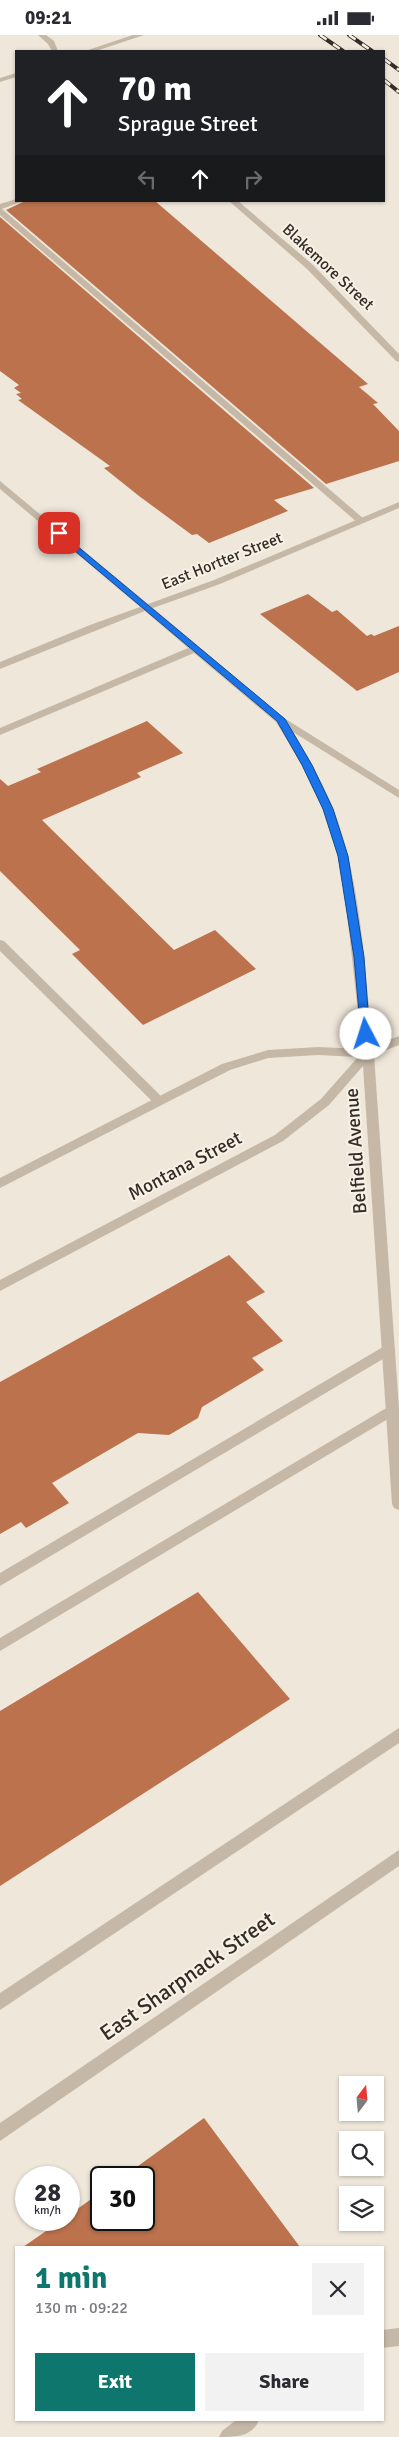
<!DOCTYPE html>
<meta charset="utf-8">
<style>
body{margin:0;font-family:Signika,sans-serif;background:#f2f2f3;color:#2b2b33;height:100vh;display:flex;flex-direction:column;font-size:19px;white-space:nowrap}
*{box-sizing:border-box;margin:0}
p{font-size:16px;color:#7c7c81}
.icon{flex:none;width:28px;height:28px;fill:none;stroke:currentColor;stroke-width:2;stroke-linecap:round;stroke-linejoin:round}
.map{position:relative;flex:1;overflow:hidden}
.side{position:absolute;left:15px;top:2211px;width:369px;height:175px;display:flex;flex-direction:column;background:#fff;border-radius:0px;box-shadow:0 1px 4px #0004}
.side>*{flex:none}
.guide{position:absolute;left:15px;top:15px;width:370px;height:152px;border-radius:0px;box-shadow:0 1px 4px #0004;background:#202124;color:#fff;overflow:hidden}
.needle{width:32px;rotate:16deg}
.controls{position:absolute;left:339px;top:2041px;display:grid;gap:10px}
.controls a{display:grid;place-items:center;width:45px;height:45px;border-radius:0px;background:#fff;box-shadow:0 1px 4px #0004;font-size:25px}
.speed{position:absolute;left:15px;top:2131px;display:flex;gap:10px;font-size:25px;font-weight:700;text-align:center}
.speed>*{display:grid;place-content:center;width:65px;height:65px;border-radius:50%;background:#fff;box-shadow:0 1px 4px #0004;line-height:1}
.speed small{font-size:12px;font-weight:400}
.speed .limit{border:2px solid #111;border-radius:8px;background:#fff;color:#111}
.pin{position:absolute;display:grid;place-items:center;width:42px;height:42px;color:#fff;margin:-21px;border-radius:10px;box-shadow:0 2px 8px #0006}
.me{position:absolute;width:55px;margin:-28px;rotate:355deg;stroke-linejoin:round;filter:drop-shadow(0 0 4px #0008)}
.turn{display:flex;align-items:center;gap:18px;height:105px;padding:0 20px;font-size:22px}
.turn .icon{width:65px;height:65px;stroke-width:2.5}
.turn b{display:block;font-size:35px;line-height:42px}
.lanes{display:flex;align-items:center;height:48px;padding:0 20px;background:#0003;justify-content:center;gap:25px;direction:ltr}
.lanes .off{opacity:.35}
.round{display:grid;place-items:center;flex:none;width:52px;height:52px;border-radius:0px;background:#f2f2f3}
.headline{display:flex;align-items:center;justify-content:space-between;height:85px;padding:0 20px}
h1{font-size:30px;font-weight:700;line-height:38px;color:#0f766e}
.button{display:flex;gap:10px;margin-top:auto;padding:10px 20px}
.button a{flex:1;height:58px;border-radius:0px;background:#0f766e;color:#fff;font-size:20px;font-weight:700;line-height:58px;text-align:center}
.button a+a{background:#f2f2f3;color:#2b2b33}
.status{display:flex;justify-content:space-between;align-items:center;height:35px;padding:0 25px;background:#fff;direction:ltr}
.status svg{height:14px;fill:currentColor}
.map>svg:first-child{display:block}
.building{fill:#bb724d}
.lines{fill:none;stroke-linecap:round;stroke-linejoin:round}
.service{fill:#c6b8a7;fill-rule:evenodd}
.minor{fill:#c6b8a7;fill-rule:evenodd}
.rail-casing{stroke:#332c27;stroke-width:4}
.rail{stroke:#f7f1e6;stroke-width:2.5;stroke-dasharray:8;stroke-linecap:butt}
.route{fill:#1a73e8;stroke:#114b97}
.labels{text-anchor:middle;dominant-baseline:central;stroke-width:4;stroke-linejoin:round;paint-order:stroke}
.far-street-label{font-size:16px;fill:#332c27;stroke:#f7f1e6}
.street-label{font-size:19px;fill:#332c27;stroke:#f7f1e6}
.near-street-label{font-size:22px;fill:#332c27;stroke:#f7f1e6}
</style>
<div class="status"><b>09:21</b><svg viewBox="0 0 49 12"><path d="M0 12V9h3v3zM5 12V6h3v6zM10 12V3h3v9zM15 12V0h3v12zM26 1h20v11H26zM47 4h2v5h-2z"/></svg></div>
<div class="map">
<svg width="399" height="2402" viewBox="0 0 399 2402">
<rect width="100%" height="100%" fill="#efe7da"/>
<g class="building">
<path d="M 25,166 L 155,166 L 368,349 L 359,352 L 378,368 L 373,369 L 399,396 L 399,426 L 326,449 L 6,175 Z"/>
<path d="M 0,182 L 314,453 L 274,465 L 288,476 L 209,508 L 197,499 L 192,500 L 139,461 L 104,433 L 110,431 L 18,365 L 22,364 L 16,359 L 21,358 L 14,353 L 19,350 L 0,336 Z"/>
<path d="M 308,559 L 332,577 L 337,575 L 367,601 L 371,599 L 374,601 L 399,591 L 399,637 L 357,656 L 260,579 Z"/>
<path d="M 147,686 L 183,718 L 137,738 L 141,742 L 42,785 L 174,915 L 215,895 L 256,934 L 143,990 L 72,919 L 80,915 L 0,836 L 0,744 L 8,751 L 41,737 L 37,734 Z"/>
<path d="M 229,1220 L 265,1257 L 246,1267 L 283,1306 L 252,1323 L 264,1335 L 202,1372 L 198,1383 L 169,1400 L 138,1398 L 52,1448 L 69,1468 L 26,1493 L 21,1487 L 0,1499 L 0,1347 Z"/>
<path d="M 198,1557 L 290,1664 L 0,1851 L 0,1676 Z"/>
<path d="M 204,2083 L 300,2212 L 23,2212 L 62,2185 L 69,2185 L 69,2180 L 101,2157 L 101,2185 L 144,2185 L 144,2142 L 123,2142 Z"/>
</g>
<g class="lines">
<g class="service">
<path d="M 16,164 L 16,166 L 23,166 L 2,174 L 364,484 L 364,488 L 358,488 L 0,180 L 0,169 Z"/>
<path d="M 0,905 L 4,906 L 163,1063 L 165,1066 L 163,1069 L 155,1069 L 0,916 Z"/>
<path d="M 388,1309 L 393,1310 L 395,1314 L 393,1318 L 0,1551 L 0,1538 Z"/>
<path d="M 393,1369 L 398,1370 L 398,1378 L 0,1616 L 0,1603 Z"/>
<path d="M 399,2293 L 399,2311 L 382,2313 L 382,2295 Z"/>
<path d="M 236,2385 L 259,2385 C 252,2402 236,2402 219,2402 L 222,2396 Z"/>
</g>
<g class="minor">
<path d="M 38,0 L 46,0 L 54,6 L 58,16 L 52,16 L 48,9 Z"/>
<path d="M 133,0 L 144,0 L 96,16 L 85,16 Z"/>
<path d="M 16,38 L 16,42 L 0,47 L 0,43 Z"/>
<path d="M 229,166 L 238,166 L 313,230 L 399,319 L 399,327 L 396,326 L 307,234 Z"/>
<path d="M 0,446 L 148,569 L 214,545 L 399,467 L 399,473 L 220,549 L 153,573 L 284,683 L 399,755 L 399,763 L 293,697 C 308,722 323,748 334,775 C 362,850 364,932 373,1011 L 399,1001 L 399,1010 L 374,1020 L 399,1373 L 399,1475 L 394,1473 L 392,1469 L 363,1031 L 329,1070 L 283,1106 L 0,1256 L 0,1245 L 275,1100 L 321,1064 L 358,1022 L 318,1020 L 268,1023 L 230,1035 L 0,1153 L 0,1143 L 222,1029 L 268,1015 L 318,1012 L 362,1014 L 346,869 L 338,821 L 323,774 L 302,730 L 276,687 L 194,618 L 0,700 L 0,693 L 188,613 L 145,576 L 0,634 L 0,627 L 90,590 L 140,572 L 0,454 Z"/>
<path d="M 399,1693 L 399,1708 L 0,1975 L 0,1958 Z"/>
<path d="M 399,1815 L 399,1831 L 0,2106 L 0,2088 Z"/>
</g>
<g class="rail-casing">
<g id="rail">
<path d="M 320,0 L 343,16"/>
<path d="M 349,0 L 372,16"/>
<path d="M 384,24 L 399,35"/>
<path d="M 384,45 L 399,57"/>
</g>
</g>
<use href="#rail" class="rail"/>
</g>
<path class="route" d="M 59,496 L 285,684 L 312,730 L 333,774 L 348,821 L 364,922 L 370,1002 L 366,1003 L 361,999 L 354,922 L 338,821 L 323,774 L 302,730 L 277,686 L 56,500 L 55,498 Z"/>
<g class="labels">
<g class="far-street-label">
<text transform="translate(328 232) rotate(43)">Blakemore Street</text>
<text transform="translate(222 526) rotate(-22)">East Hortter Street</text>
</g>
<g class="street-label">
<text transform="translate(356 1116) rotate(-94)">Belfield Avenue</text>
<text transform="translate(185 1131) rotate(-28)">Montana Street</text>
</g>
<g class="near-street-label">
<text transform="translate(187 1941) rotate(-35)">East Sharpnack Street</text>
</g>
</g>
</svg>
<div class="controls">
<a><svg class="needle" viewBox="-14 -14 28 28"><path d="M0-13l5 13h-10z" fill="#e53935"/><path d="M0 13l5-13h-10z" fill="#7c7c81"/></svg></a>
<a><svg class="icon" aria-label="search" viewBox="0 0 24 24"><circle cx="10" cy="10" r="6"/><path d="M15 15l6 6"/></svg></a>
<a><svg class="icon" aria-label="layers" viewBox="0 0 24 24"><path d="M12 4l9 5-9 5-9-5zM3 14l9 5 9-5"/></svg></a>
</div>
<div class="speed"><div>28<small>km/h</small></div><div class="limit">30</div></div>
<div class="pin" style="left:59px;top:498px;background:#d93025"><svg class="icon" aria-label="arrive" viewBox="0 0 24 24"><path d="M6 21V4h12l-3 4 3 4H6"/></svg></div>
<svg class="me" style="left:366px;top:999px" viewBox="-20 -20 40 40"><circle r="19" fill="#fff"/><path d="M0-13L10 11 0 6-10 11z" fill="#1a73e8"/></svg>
<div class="guide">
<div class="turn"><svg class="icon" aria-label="ahead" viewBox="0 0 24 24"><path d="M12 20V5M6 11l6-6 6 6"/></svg><div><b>70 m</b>Sprague Street</div></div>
<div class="lanes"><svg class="icon off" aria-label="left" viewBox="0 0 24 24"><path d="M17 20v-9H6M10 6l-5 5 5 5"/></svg><svg class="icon" aria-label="ahead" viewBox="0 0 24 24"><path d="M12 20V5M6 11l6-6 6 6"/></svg><svg class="icon off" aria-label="right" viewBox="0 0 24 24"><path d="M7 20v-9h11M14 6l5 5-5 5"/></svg></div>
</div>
<section class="side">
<div class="headline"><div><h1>1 min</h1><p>130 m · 09:22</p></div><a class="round"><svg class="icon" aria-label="close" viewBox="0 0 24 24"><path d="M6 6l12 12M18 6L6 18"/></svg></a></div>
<div class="button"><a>Exit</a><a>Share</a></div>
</section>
</div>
